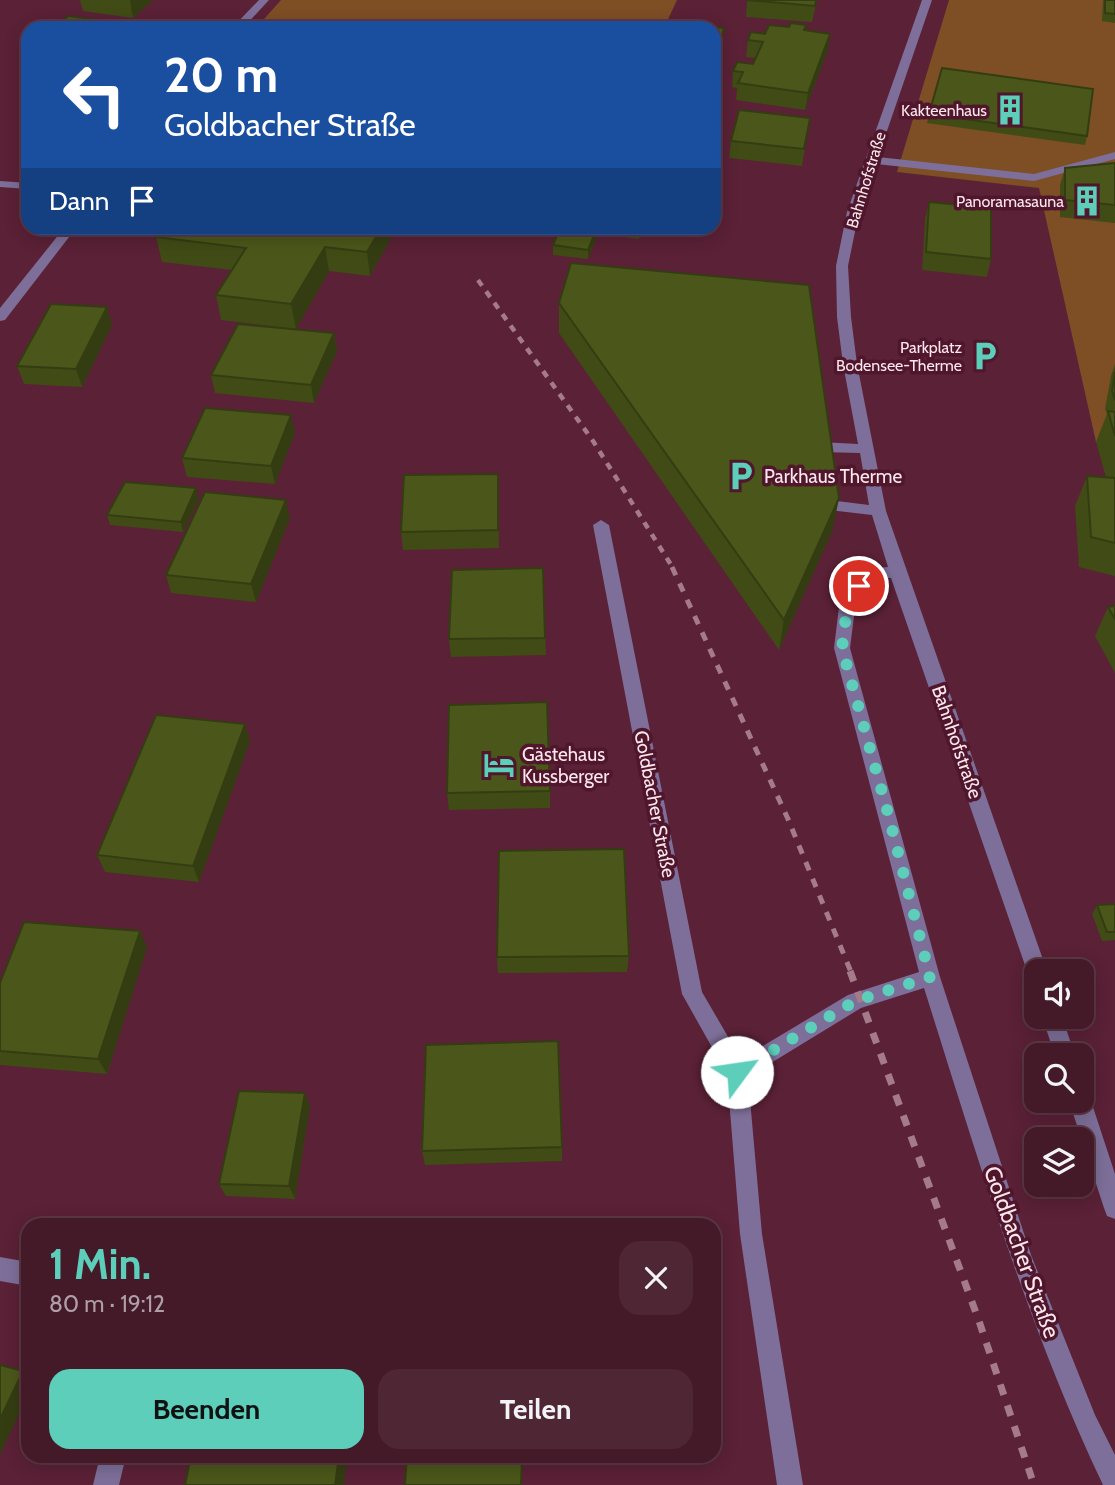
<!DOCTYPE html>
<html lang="de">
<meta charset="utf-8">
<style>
body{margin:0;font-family:Cabin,sans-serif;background:#4e2634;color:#f1f3f6;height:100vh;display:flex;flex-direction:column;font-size:26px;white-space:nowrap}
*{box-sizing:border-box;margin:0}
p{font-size:23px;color:#afa0a8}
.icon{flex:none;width:38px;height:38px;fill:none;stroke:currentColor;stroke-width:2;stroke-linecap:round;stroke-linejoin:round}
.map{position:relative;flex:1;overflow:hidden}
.drawer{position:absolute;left:21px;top:1218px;width:700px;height:245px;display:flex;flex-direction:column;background:#441928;border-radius:21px;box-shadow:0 4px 18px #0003,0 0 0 2px #5c3845}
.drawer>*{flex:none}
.banner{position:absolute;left:21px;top:21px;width:700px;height:214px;border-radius:21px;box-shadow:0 4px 18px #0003,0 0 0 2px #5c3845;background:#1a4fa0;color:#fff;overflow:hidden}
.controls{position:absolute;left:1024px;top:959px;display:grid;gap:14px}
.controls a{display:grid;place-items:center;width:70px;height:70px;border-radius:14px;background:#441928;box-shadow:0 4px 18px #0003,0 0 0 2px #5c3845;font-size:35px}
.pin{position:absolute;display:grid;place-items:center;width:60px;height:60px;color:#fff;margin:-30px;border:4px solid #fff;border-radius:50%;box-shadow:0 2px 7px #0007}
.me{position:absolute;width:77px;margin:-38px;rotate:59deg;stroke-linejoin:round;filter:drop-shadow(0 0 5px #0008)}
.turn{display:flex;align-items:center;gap:24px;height:147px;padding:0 28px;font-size:32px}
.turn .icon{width:91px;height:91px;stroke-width:2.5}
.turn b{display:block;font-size:49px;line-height:60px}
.then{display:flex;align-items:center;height:66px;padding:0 28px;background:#0003;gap:14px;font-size:26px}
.round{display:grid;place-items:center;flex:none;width:74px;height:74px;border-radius:21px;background:#4e2634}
.overview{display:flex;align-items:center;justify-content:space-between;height:119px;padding:0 28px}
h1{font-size:42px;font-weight:700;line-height:52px;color:#5cceba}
.cta{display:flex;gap:14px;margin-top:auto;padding:14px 28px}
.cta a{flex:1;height:80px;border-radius:21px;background:#5cceba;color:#111;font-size:28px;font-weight:700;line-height:80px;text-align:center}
.cta a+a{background:#4e2634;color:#f1f3f6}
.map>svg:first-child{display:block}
.green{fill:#7e4e25}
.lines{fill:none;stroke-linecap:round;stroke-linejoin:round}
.minor{fill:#7d6f99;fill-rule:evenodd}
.rail-far2{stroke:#a57a89;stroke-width:4.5;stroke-dasharray:7 7;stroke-linecap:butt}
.rail-far1{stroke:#a57a89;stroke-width:5;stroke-dasharray:9 9;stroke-linecap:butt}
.rail{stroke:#a57a89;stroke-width:7;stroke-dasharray:11 11;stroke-linecap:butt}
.wall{fill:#404b16}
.shaded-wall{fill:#343d12}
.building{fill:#4b571a;stroke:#343d12;stroke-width:2}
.route{stroke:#5cceba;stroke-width:12;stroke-dasharray:0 21.6}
.labels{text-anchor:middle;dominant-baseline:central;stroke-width:7;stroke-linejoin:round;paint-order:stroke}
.far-poi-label{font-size:16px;fill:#fee7ed;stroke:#4f162c;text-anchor:end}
.far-street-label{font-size:16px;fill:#fee7ed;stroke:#4f162c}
.poi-label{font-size:19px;fill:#fee7ed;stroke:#4f162c;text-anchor:start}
.street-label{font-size:19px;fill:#fee7ed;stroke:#4f162c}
.near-street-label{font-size:23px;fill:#fee7ed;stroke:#4f162c}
</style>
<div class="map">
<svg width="1115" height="1485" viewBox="0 0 1115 1485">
<rect width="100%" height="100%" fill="#5b2136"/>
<g class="green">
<path d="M 281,0 L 677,0 L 664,28 L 256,28 Z"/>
<path d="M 949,0 L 1115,0 L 1115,444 L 1096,442 L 1039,188 L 897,172 Z"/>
</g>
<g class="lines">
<g class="minor">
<path d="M 259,0 L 269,0 L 243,28 L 232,28 Z"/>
<path d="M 922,0 L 932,0 L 878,157 L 1034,174 L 1115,152 L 1115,159 L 1034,181 L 876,164 L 859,212 L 848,266 L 851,317 L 857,364 L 886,511 L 1047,971 L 1036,971 L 1036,979 L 1030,977 L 1027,971 L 891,578 L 873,578 L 856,600 L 850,648 L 940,977 L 1031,1255 L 1095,1415 L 1115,1455 L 1115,1485 L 1103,1485 C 1027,1325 977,1156 924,988 L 861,1008 L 748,1077 L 762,1234 L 803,1485 L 777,1485 L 740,1234 L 727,1074 L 682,994 L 593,525 L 601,520 L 609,525 L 702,992 L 741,1059 L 848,995 L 919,972 L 834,648 L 840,599 L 863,569 L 888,567 L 872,515 L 829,510 L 821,505 L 829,500 L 869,505 L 860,453 L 820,452 L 813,447 L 820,442 L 858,444 L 843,364 L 837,317 L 836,266 L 847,212 Z"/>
<path d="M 0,181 L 28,183 L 28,189 L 0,187 Z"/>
<path d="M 64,228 L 76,228 L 5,320 L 0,321 L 0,308 Z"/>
<path d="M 1042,1017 L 1062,1017 L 1075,1055 L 1055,1055 Z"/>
<path d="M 1082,1092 L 1088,1094 L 1091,1101 L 1115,1174 L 1115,1219 L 1107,1216 L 1104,1208 L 1069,1101 L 1082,1101 Z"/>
<path d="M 0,1257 L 28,1262 L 28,1286 L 0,1281 Z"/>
<path d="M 100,1456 L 126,1456 L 119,1485 L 93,1485 Z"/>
</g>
<path class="rail-far2" d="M 478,280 L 593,441 L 673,568"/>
<path class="rail-far1" d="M 672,567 L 788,819 L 851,972"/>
<path class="rail" d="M 850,971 L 979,1321 L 1034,1485"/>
</g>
<g class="wall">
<path d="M 80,0 L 153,0 L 133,18 L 83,11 Z"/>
<path d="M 747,0 L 817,0 L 812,22 L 746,17 Z"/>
<path d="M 1103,0 L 1115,0 L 1115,23 L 1102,21 Z"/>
<path d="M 714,28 L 723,37 L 718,56 L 714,56 Z"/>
<path d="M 805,30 L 828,50 L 805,110 L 736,100 L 737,88 L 732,87 L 733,71 L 753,64 L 756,58 L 746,57 L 748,40 Z"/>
<path d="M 28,52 L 28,77 L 25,77 L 20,60 Z"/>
<path d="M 929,114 L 1087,136 L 1085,145 L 927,123 Z"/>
<path d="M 810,118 L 802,166 L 729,158 L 731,141 Z"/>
<path d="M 1115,163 L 1115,223 L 1060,217 L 1060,185 L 1065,168 Z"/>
<path d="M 929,202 L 991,259 L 987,277 L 922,270 L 925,219 Z"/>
<path d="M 163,228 L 389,228 L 391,238 L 370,276 L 329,271 L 296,329 L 221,320 L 216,295 L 232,270 L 162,262 L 156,237 Z"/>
<path d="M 560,228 L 643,228 L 639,239 L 598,234 L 588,259 L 553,255 L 553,245 Z"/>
<path d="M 559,303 L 833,529 L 779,650 L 559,333 Z"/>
<path d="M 107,307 L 112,325 L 82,387 L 24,384 L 17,366 Z"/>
<path d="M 334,333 L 337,351 L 314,403 L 215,393 L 211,375 Z"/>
<path d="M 1115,364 L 1115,576 L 1079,567 L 1075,506 L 1087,476 L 1106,477 L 1096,442 L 1107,414 L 1105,409 L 1111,376 Z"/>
<path d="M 295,433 L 275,484 L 187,477 L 182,458 Z"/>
<path d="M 498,474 L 499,548 L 403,550 L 401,532 Z"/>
<path d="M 199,498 L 183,532 L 110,525 L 107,515 Z"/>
<path d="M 290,518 L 256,602 L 171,593 L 166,575 Z"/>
<path d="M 543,568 L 546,655 L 451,657 L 449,639 Z"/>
<path d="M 1115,606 L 1115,673 L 1095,636 L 1108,607 Z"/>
<path d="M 245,724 L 250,741 L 199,882 L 105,872 L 97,855 Z"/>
<path d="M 550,791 L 550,808 L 449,810 L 447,793 Z"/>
<path d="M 1115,904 L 1115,940 L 1102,941 L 1092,914 L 1097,905 Z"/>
<path d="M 147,947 L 107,1074 L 0,1065 L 0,983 Z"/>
<path d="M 629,956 L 627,972 L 498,973 L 497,957 Z"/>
<path d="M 305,1093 L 310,1107 L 295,1199 L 226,1196 L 219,1184 Z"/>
<path d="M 562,1147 L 562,1161 L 425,1165 L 422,1151 Z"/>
</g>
<g class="shaded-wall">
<path d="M 131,0 L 153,0 L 133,18 L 130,1 Z"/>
<path d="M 830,34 L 828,50 L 805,110 L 808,93 Z"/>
<path d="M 719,95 L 717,118 L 714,127 L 714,111 Z"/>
<path d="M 381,228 L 389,228 L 391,238 L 370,276 L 367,252 Z"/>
<path d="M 597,228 L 598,228 L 598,234 L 588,259 L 588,250 Z"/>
<path d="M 639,228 L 643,228 L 639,239 Z"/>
<path d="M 325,247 L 329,271 L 296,329 L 291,304 Z"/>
<path d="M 107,307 L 112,325 L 82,387 L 76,369 Z"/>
<path d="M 334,333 L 337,351 L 314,403 L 311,385 Z"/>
<path d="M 291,415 L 295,433 L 275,484 L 271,466 Z"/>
<path d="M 196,488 L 199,498 L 183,532 L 181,522 Z"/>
<path d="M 839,498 L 833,529 L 779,650 L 784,620 Z"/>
<path d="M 286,500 L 290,518 L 256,602 L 251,584 Z"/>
<path d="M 245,724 L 250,741 L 199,882 L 193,866 Z"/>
<path d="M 140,931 L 147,947 L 107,1074 L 98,1059 Z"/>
<path d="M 305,1093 L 310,1107 L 295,1199 L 289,1186 Z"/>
<path d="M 23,1371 L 28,1376 L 28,1395 L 0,1455 L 0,1419 Z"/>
<path d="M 339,1456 L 347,1456 L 344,1485 L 335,1485 Z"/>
</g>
<g class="building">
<path d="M 747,0 L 816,0 L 815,6 Z"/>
<path d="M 1105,0 L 1115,0 L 1115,14 L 1105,13 Z"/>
<path d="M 68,16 L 124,23 L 119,28 L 55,28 Z"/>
<path d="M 791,23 L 806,25 L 804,30 L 830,34 L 808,93 L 738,83 L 743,72 L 733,71 L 737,62 L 753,64 L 763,42 L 748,40 L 751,32 L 765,34 L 769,25 L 789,27 Z"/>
<path d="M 693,26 L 724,28 L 719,48 L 714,47 L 714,28 L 692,28 Z"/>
<path d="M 28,52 L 28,61 L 20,60 Z"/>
<path d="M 942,68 L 1093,89 L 1087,136 L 929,114 Z"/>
<path d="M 714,94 L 719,95 L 714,111 Z"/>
<path d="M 739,110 L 810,118 L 804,149 L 731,141 Z"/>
<path d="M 1115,163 L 1115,205 L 1065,200 L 1065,168 Z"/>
<path d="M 929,202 L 991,208 L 991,259 L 926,252 Z"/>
<path d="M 163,228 L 381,228 L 367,252 L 325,247 L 291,304 L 216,295 L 246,248 L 156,237 Z"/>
<path d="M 560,228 L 597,228 L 588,250 L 553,245 Z"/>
<path d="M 571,263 L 809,285 L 839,498 L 784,620 L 559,303 Z"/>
<path d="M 51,304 L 107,307 L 76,369 L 17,366 Z"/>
<path d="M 238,324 L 334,333 L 311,385 L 211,375 Z"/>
<path d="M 1115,372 L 1115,400 L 1112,391 Z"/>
<path d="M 205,408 L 291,415 L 271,466 L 182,458 Z"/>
<path d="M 1108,411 L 1115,412 L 1115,436 Z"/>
<path d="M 498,474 L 498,530 L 401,532 L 404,475 Z"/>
<path d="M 1087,476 L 1115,478 L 1115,543 L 1091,537 Z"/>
<path d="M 125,482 L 196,488 L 181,522 L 107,515 Z"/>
<path d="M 205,492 L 286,500 L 251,584 L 166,575 Z"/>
<path d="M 543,568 L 545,638 L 449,639 L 452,570 Z"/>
<path d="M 1115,606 L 1115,619 L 1108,607 Z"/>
<path d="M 547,702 L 550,791 L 447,793 L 449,705 Z"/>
<path d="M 156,715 L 245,724 L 193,866 L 97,855 Z"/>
<path d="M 624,849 L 629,956 L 497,957 L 499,851 Z"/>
<path d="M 1115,904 L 1115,932 L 1107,932 L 1097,905 Z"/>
<path d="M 24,922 L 140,931 L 98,1059 L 0,1051 L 0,983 Z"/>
<path d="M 558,1041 L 562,1147 L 422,1151 L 426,1045 Z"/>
<path d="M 239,1091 L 305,1093 L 289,1186 L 219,1184 Z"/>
<path d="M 0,1365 L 23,1371 L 0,1419 Z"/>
<path d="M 191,1456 L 339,1456 L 335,1485 L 185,1485 Z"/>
<path d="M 407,1456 L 522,1456 L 521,1485 L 405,1485 Z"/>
</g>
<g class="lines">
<path class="route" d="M 737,1072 L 855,1001 L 930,977 L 889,817 L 842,648 L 848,599 L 859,586"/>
</g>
<defs>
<g id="building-bare" transform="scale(2.415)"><path d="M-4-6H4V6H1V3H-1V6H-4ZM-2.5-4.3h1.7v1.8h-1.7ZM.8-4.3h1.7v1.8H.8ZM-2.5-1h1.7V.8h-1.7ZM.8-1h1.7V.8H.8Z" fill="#5cceba" stroke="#4f162c" stroke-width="2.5" paint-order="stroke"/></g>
<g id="parking-bare" transform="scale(2.415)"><path d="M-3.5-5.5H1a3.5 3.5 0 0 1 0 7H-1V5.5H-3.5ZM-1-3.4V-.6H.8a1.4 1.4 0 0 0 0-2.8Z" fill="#5cceba" stroke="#4f162c" stroke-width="2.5" paint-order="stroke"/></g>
<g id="hotel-bare" transform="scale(2.415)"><path d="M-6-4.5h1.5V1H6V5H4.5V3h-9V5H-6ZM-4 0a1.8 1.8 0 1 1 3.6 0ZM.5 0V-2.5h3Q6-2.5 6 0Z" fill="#5cceba" stroke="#4f162c" stroke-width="2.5" paint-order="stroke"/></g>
</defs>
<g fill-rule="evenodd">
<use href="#building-bare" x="1010" y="110"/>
<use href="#building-bare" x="1087" y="201"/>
<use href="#parking-bare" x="985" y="356"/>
<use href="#parking-bare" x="741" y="476"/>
<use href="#hotel-bare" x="499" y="765"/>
</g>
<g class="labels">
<g class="far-poi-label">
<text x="987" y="110">Kakteenhaus</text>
<text x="1064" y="201">Panoramasauna</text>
<text x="962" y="347">Parkplatz<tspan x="962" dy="18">Bodensee-Therme</tspan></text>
</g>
<g class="far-street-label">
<text transform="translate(866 180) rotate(-73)">Bahnhofstraße</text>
</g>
<g class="poi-label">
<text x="764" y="476">Parkhaus Therme</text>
<text x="522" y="754">Gästehaus<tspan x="522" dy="22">Kussberger</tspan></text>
</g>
<g class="street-label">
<text transform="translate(957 742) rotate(71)">Bahnhofstraße</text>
<text transform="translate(655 804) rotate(79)">Goldbacher Straße</text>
</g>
<g class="near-street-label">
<text transform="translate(1022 1252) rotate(70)">Goldbacher Straße</text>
</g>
</g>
</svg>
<div class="controls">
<a><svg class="icon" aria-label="sound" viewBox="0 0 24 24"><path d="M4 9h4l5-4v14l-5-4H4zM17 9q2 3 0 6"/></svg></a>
<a><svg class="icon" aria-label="search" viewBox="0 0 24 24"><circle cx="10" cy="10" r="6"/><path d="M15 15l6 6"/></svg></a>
<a><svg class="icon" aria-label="layers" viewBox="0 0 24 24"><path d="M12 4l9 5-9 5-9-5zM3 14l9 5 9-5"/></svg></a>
</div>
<div class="pin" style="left:859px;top:586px;background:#d93025"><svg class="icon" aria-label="arrive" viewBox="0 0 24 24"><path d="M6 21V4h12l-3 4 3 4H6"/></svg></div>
<svg class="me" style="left:737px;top:1072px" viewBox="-20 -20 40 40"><circle r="19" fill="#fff"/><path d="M0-13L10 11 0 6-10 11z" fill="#5cceba"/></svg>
<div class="banner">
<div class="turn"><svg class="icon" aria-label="left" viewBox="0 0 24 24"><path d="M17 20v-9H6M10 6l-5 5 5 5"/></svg><div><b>20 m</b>Goldbacher Straße</div></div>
<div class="then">Dann<svg class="icon" aria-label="arrive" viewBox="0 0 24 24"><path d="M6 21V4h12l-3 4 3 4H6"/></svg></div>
</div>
<section class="drawer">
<div class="overview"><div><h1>1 Min.</h1><p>80 m · 19:12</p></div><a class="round"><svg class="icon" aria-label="close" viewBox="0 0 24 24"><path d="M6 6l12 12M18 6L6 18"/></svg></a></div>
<div class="cta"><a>Beenden</a><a>Teilen</a></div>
</section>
</div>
